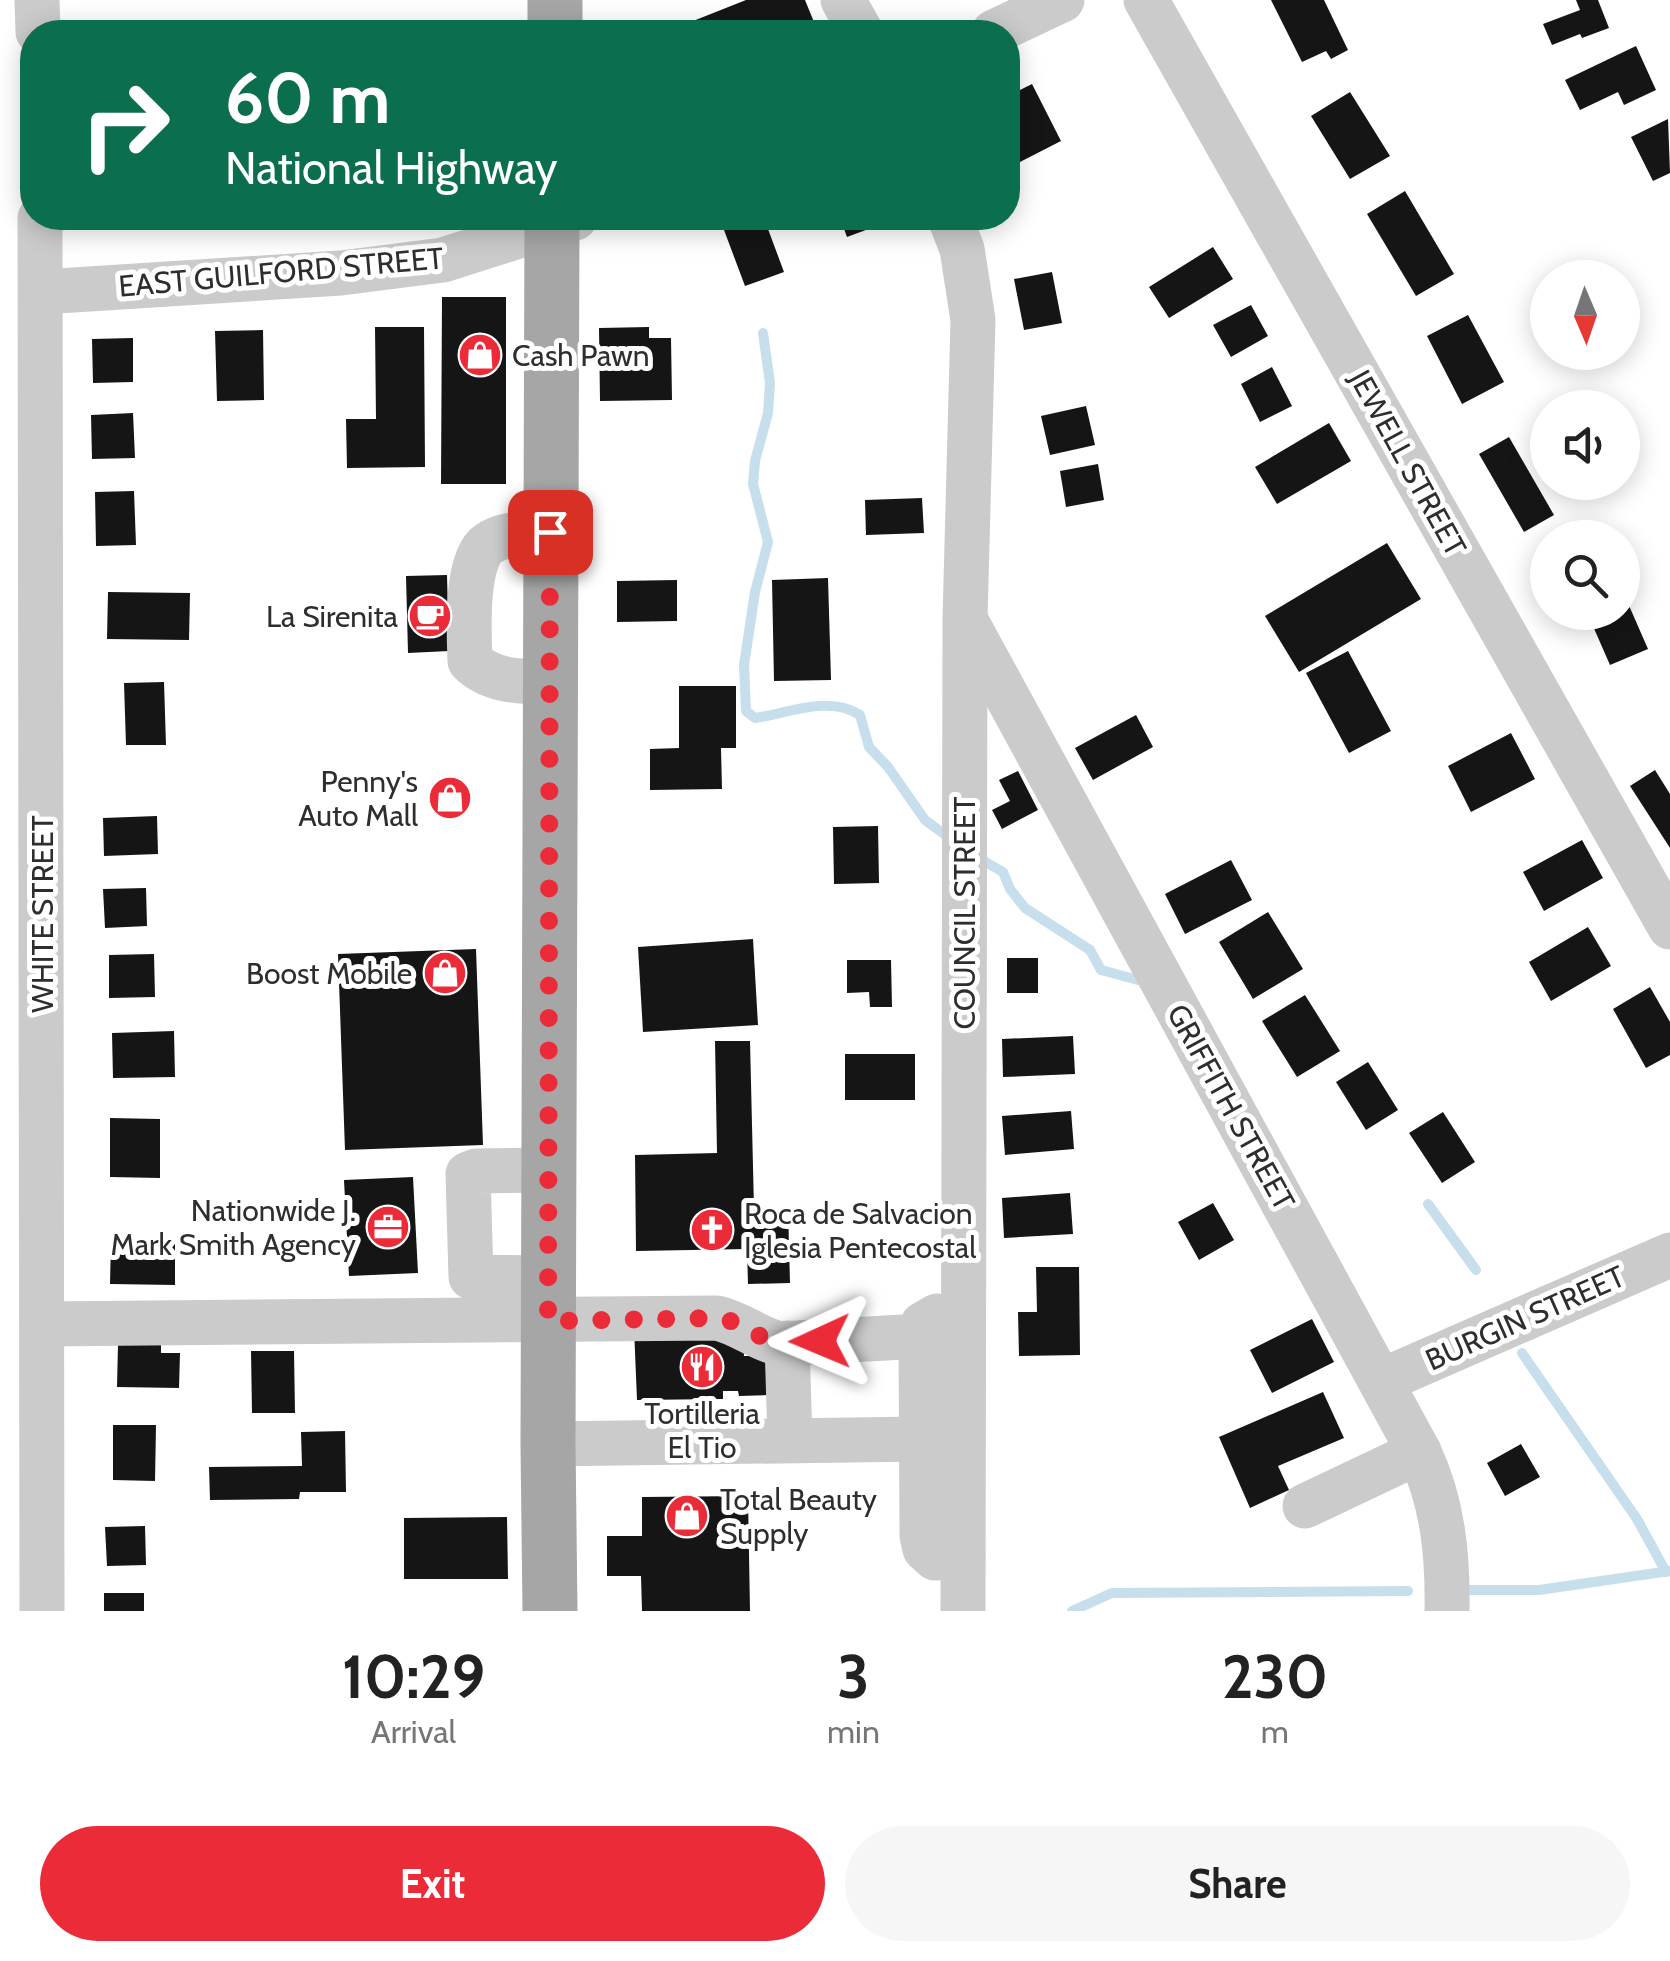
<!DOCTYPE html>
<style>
body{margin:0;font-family:Cabin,sans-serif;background:#f6f6f6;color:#222;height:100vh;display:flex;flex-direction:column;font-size:38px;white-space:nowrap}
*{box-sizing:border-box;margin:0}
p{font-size:32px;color:#767676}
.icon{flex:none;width:55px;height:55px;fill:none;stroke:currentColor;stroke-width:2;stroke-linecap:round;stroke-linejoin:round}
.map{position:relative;height:1611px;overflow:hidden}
.sheet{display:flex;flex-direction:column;background:#fff;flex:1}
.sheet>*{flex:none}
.banner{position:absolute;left:20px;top:20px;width:1000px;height:210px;border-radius:40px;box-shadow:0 5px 25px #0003;background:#0b6e4f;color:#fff;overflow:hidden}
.needle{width:65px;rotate:178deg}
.fabs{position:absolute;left:1530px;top:260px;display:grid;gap:20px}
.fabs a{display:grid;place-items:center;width:110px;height:110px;border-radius:50%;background:#fff;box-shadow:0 5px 25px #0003;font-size:50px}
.pin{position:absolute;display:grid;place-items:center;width:85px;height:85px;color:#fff;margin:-42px;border-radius:20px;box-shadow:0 5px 15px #0006}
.me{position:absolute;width:110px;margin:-55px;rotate:269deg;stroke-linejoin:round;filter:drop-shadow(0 0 8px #0008)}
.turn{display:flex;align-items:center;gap:35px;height:210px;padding:0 40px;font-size:45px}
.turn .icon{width:130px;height:130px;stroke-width:2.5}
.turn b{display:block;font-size:70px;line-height:85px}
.eta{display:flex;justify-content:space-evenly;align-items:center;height:170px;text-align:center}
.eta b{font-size:60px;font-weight:700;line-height:70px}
.cta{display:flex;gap:20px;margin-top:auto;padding:20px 40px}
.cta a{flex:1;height:115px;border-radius:60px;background:#eb2b38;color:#fff;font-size:40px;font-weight:700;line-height:115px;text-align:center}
.cta a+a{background:#f6f6f6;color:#222}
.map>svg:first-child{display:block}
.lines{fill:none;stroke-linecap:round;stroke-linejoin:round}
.stream{stroke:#c7deed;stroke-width:10}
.building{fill:#151515}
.minor{stroke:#cbcbcb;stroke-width:45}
.major{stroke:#a6a6a6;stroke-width:55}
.route{stroke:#eb2b38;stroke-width:18;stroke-dasharray:0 32.4}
.labels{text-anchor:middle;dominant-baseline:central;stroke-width:10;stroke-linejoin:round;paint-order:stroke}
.street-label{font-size:30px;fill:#2e2e2e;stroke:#fff}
.poi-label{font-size:30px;fill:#2e2e2e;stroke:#fff;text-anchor:end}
</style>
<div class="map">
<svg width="1670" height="1611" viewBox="0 0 1670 1611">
<rect width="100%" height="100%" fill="#fff"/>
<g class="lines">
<g class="stream">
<path d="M 763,333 L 770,383 L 768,413 L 755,461 L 753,484 L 768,542 L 755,592 L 744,665 L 746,711 L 755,718 C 789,713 830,695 860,715 L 869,747 L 888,767 L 925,820 L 944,834"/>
<path d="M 982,860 L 1003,872 L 1010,889 L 1025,908 L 1090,950 L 1101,970 L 1138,980"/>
<path d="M 1428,1204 L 1476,1270"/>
<path d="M 1522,1353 L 1637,1519 L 1666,1572"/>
<path d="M 1470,1590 L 1539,1590 L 1670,1571"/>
<path d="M 1072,1611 L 1112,1593 L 1408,1591"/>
</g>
</g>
<g class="building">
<path d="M 746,0 L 805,0 L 818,32 L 636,32 L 636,25 L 683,25 Z"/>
<path d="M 1271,0 L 1324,0 L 1348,50 L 1331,59 L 1326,51 L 1302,62 Z"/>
<path d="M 1576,0 L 1598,0 L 1609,28 L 1582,38 L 1580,34 L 1552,45 L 1543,24 L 1580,10 Z"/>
<path d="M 1636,46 L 1656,90 L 1624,105 L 1618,92 L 1580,110 L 1565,80 Z"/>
<path d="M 1032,84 L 1061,141 L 1008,168 L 1008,96 Z"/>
<path d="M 1350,92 L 1390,156 L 1350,179 L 1311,116 Z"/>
<path d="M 1668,119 L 1670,173 L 1653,181 L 1631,137 Z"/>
<path d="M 1405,191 L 1454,274 L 1416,296 L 1367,214 Z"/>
<path d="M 732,218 L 784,218 L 786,222 L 768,229 L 784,272 L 745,286 L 721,222 Z"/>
<path d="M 840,218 L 898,218 L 847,237 Z"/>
<path d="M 1213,247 L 1233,279 L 1169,318 L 1149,287 Z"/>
<path d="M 1052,272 L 1062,323 L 1024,330 L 1014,279 Z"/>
<path d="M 442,297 L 506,297 L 506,484 L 441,484 Z"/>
<path d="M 1251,305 L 1268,336 L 1231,357 L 1213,325 Z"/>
<path d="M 1468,315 L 1504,382 L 1462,404 L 1427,336 Z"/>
<path d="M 375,327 L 424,327 L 425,467 L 347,468 L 346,419 L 376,419 Z"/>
<path d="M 649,327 L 649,338 L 671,338 L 672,400 L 600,401 L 599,328 Z"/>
<path d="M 263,330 L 264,400 L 217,401 L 215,331 Z"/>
<path d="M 133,338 L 133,382 L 93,383 L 92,339 Z"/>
<path d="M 1272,367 L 1292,406 L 1260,422 L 1241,384 Z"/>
<path d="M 1086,406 L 1095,445 L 1050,455 L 1041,416 Z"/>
<path d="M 133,413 L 135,458 L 92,459 L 91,415 Z"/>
<path d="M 1329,423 L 1351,461 L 1277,504 L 1255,467 Z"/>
<path d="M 1509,437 L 1554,515 L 1524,532 L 1479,454 Z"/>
<path d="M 1098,464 L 1104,500 L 1066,507 L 1060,471 Z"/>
<path d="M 134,491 L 136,545 L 96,546 L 95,492 Z"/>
<path d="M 922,498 L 924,533 L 866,535 L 865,500 Z"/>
<path d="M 1387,543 L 1421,599 L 1299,672 L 1265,616 Z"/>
<path d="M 447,575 L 449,651 L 408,653 L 406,576 Z"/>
<path d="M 828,578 L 831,680 L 774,681 L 772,580 Z"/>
<path d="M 677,580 L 677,621 L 617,622 L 617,581 Z"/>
<path d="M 108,592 L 190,593 L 189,640 L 107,639 Z"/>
<path d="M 1627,601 L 1648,649 L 1610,665 L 1589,617 L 1599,612 L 1622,612 L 1622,602 Z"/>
<path d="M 1348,651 L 1391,731 L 1349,753 L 1306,673 Z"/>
<path d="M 164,682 L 166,745 L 126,745 L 124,683 Z"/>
<path d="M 679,686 L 736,686 L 736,748 L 721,748 L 722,789 L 650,790 L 650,749 L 679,748 Z"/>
<path d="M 1136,715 L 1153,747 L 1093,780 L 1075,748 Z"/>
<path d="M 1511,733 L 1535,779 L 1471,812 L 1448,766 Z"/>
<path d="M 1655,770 L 1670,794 L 1670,848 L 1630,786 Z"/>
<path d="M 1018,771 L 1038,810 L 1002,829 L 992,810 L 1010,801 L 999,780 Z"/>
<path d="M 157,816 L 158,854 L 104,856 L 103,818 Z"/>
<path d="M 878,826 L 879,883 L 834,884 L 833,827 Z"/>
<path d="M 1582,840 L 1603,878 L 1544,911 L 1523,872 Z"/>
<path d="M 1231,860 L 1252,900 L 1185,934 L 1165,894 Z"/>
<path d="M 146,888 L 147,926 L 105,928 L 103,889 Z"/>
<path d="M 1268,912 L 1303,969 L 1253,999 L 1219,942 Z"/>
<path d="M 1588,927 L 1611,966 L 1551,1001 L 1529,962 Z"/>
<path d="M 753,939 L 758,1025 L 643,1032 L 638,947 Z"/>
<path d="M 476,949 L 483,1145 L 345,1150 L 338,954 Z"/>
<path d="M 154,954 L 155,997 L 109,998 L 109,955 Z"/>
<rect x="1007" y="958" width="31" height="35"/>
<path d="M 847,960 L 891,960 L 892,1007 L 870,1007 L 869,992 L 847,993 Z"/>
<path d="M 1650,987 L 1670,1022 L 1670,1055 L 1646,1068 L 1613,1009 Z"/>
<path d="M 1305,995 L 1340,1051 L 1297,1077 L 1262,1021 Z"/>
<path d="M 174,1031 L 175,1077 L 113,1078 L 112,1033 Z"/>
<path d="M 1073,1036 L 1075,1074 L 1003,1077 L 1002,1039 Z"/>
<path d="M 715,1041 L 750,1041 L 754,1209 L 788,1208 L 790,1283 L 748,1284 L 747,1249 L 636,1251 L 635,1155 L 717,1153 Z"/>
<rect x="845" y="1054" width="70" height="46"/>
<path d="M 1368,1062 L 1398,1110 L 1366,1130 L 1336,1082 Z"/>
<path d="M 1071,1111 L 1074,1149 L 1005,1155 L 1002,1116 Z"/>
<path d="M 1443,1112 L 1475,1162 L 1442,1183 L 1409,1133 Z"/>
<path d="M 110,1118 L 160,1119 L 160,1178 L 110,1177 Z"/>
<path d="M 413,1177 L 418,1273 L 349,1276 L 344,1180 Z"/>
<path d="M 1070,1193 L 1073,1234 L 1004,1238 L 1002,1198 Z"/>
<path d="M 1213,1203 L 1234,1240 L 1199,1260 L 1178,1222 Z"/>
<path d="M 111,1241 L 175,1241 L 175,1285 L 110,1284 Z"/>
<path d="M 1036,1267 L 1079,1267 L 1080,1355 L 1019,1356 L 1018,1312 L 1037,1312 Z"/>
<path d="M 1312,1319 L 1334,1362 L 1272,1393 L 1250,1350 Z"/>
<path d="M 634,1328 L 743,1338 L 744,1356 L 769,1356 L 769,1395 L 739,1396 L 738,1391 L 723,1391 L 723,1399 L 637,1400 Z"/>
<path d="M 118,1344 L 161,1344 L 161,1353 L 180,1353 L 179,1388 L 117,1387 Z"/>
<path d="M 251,1351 L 294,1351 L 295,1413 L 252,1413 Z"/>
<path d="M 1323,1392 L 1344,1438 L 1278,1466 L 1289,1490 L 1250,1508 L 1219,1437 Z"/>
<path d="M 113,1425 L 156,1425 L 155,1481 L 113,1480 Z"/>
<path d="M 345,1431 L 346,1492 L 300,1492 L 299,1499 L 210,1500 L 209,1467 L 302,1466 L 301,1432 Z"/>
<path d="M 1521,1444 L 1540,1477 L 1505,1496 L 1487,1463 Z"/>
<path d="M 748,1496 L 750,1611 L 642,1611 L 641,1576 L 607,1576 L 607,1536 L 642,1536 L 642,1497 Z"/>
<path d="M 507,1517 L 508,1579 L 404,1579 L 404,1518 Z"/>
<path d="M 145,1526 L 146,1565 L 107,1566 L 105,1527 Z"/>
<rect x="104" y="1593" width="40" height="18"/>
</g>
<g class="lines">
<g class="minor">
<path d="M 37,0 L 38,32"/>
<path d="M 843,0 L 861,32"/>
<path d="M 1146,0 L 1670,927"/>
<path d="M 994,32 L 1062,0"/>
<path d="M 40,218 L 42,1611"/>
<path d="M 950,218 L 962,249 L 973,320 L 965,619 L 963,1611"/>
<path d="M 42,292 L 341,273 L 443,260 L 575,218"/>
<path d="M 967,623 L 1419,1452 C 1443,1503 1448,1555 1447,1611"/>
<path d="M 550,682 C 522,682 491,682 470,661 C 469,634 465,560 488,544 C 504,532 531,534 550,531"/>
<path d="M 548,1278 L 471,1277 L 468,1174 L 476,1171 L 549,1170"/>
<path d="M 937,1316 L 923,1324 L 921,1336 L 922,1536 L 925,1549 L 935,1558 L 963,1557"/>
<path d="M 43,1324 L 717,1318 C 740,1323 758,1339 780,1344 L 921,1336"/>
<path d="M 787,1343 L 790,1440"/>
<path d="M 1381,1381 L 1670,1255"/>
<path d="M 548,1444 L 922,1439"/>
<path d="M 1305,1506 L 1419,1452"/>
</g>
<g class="major">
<path d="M 555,32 L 555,0"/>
<path d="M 550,1611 L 548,1444 L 552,218"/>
</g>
</g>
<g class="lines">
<path class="route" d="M 550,532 L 548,1321 L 716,1318 L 735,1322 L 769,1341 L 820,1341"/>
</g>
<defs>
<g id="shop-disc" transform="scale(2.25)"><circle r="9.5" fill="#eb2b38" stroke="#fff"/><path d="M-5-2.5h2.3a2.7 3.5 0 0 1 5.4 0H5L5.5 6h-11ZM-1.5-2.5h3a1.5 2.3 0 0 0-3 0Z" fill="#fff"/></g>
<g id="cafe-disc" transform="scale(2.25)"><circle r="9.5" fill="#eb2b38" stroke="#fff"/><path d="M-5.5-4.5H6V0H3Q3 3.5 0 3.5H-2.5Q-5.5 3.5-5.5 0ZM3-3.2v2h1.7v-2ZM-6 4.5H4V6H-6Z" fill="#fff"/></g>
<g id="office-disc" transform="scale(2.25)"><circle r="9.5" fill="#eb2b38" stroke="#fff"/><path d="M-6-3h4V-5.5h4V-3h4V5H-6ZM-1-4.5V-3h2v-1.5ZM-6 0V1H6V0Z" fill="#fff"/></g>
<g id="church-disc" transform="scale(2.25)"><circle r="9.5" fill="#eb2b38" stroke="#fff"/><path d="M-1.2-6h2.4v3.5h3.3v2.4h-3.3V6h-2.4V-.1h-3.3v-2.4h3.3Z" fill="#fff"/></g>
<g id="restaurant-disc" transform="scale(2.25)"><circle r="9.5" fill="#eb2b38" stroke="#fff"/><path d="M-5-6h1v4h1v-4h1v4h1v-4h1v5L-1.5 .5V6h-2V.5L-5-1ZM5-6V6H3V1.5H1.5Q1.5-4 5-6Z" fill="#fff"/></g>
</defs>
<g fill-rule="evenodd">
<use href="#shop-disc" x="480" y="355"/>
<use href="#cafe-disc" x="430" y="616"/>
<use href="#shop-disc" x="450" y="798"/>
<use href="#shop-disc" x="445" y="973"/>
<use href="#office-disc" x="388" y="1227"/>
<use href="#church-disc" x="712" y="1230"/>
<use href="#restaurant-disc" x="702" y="1367"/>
<use href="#shop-disc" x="687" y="1516"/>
</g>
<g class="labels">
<g class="street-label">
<text transform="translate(281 272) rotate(-5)">EAST GUILFORD STREET</text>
<text transform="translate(1408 463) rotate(61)">JEWELL STREET</text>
<text transform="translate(964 913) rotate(-90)">COUNCIL STREET</text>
<text transform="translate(42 914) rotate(-90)">WHITE STREET</text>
<text transform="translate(1231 1107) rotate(61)">GRIFFITH STREET</text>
<text transform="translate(1525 1318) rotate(-24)">BURGIN STREET</text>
</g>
<g class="poi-label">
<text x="512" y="355" text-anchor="start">Cash Pawn</text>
<text x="398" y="616">La Sirenita</text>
<text x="418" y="781">Penny's<tspan x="418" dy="34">Auto Mall</tspan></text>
<text x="412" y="973">Boost Mobile</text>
<text x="356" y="1210">Nationwide J.<tspan x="356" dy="34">Mark Smith Agency</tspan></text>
<text x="744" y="1213" text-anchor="start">Roca de Salvacion<tspan x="744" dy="34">Iglesia Pentecostal</tspan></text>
<text x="702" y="1413" text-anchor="middle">Tortilleria<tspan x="702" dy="34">El Tio</tspan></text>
<text x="720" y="1499" text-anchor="start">Total Beauty<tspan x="720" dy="34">Supply</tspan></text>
</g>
</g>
</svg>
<div class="fabs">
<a><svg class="needle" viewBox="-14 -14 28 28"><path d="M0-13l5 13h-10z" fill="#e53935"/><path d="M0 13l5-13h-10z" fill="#767676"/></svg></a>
<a><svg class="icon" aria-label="sound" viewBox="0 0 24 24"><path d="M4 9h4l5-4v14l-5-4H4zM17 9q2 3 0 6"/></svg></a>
<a><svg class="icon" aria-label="search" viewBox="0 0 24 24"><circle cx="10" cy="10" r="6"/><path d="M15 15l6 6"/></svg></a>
</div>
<div class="pin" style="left:550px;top:532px;background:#d93025"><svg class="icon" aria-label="arrive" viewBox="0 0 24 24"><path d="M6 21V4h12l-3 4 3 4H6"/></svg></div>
<svg class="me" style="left:820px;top:1341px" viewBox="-20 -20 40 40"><path d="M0-17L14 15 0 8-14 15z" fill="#eb2b38" stroke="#fff" stroke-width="4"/></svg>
<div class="banner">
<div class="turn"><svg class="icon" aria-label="right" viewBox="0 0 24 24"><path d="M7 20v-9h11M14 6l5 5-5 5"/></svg><div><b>60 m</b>National Highway</div></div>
</div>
</div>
<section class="sheet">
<div class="eta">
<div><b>10:29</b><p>Arrival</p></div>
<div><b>3</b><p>min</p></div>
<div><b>230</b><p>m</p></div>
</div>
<div class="cta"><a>Exit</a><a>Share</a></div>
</section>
